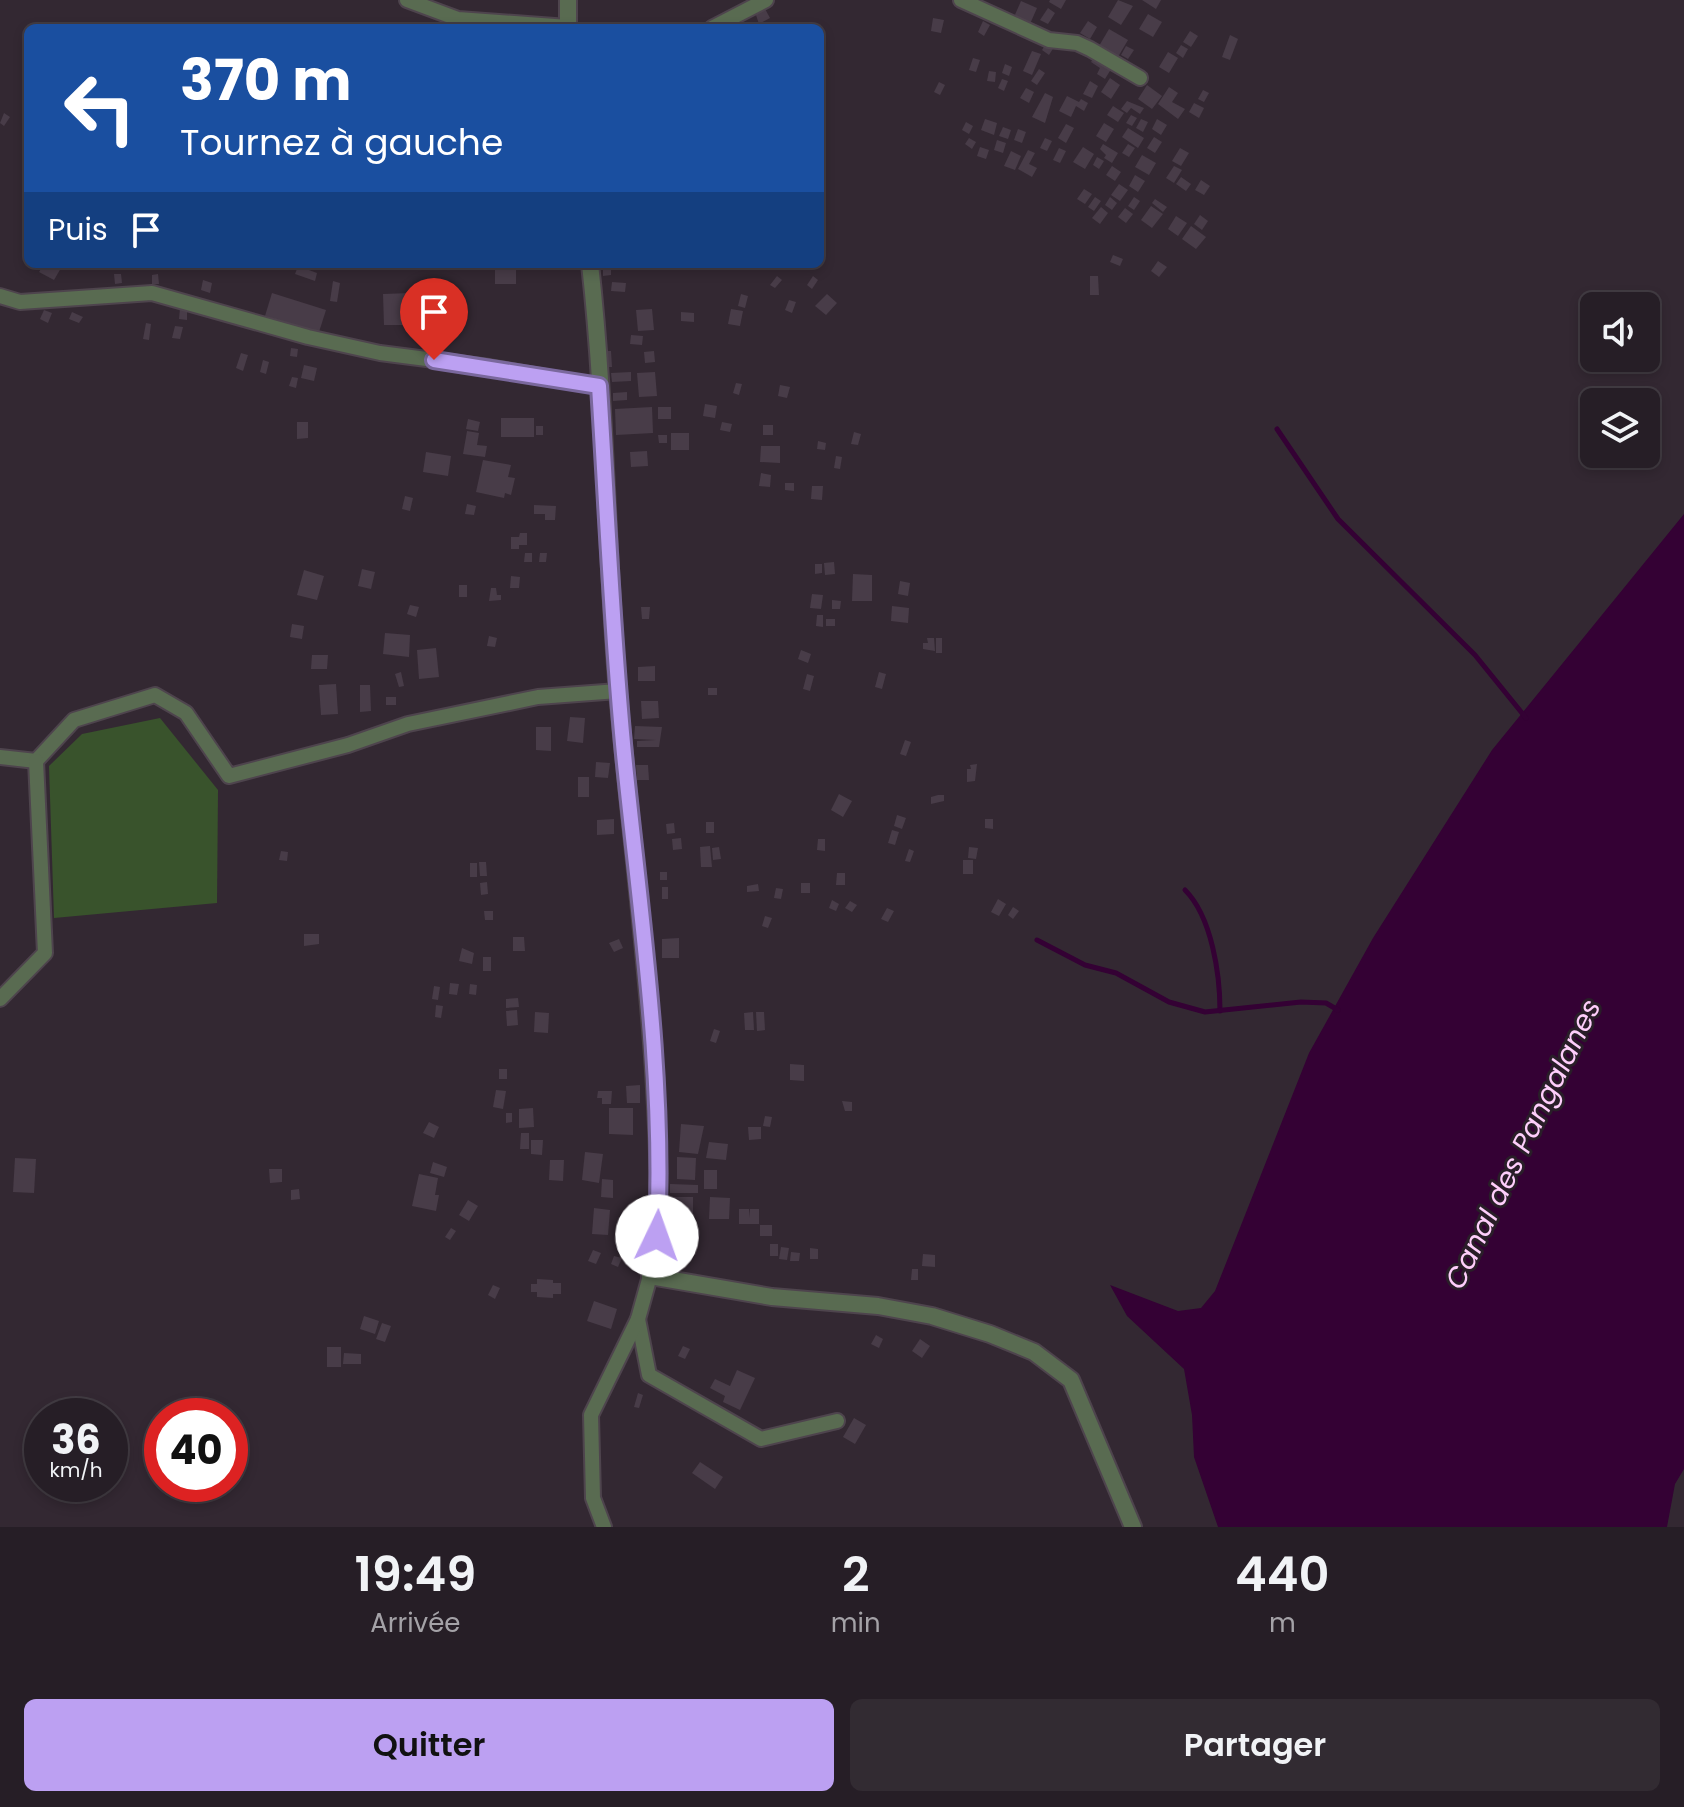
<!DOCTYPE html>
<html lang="fr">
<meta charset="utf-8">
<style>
body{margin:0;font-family:Poppins,sans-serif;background:#322b32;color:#f1f3f6;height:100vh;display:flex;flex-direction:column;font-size:30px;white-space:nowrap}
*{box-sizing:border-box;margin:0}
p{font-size:26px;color:#a4a2a7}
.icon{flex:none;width:44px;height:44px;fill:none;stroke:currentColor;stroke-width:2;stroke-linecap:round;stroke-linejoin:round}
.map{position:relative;height:1527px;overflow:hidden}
.drawer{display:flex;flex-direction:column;background:#261e26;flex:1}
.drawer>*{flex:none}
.hud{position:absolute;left:24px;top:24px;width:800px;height:244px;border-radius:12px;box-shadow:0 4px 12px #0003,0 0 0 2px #423c43;background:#1a4fa0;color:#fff;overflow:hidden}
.controls{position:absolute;left:1580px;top:292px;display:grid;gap:16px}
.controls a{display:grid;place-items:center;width:80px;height:80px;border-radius:12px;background:#261e26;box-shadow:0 4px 12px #0003,0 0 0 2px #423c43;font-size:40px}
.speed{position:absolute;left:24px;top:1398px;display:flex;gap:16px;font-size:40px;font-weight:700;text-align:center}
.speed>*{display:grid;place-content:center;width:104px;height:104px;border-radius:50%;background:#261e26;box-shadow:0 4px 12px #0003,0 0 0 2px #423c43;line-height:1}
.speed small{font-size:20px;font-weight:400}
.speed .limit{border:12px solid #d22;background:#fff;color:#111}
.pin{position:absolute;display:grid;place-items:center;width:68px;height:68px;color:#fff;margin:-82px -34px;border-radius:50% 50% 50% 0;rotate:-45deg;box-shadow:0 0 8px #0007}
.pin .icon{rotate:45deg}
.me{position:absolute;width:88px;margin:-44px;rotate:3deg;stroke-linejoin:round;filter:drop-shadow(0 0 6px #0008)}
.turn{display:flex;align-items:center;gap:28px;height:168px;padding:0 24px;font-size:36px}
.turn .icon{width:104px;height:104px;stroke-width:2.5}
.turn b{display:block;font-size:56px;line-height:68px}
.then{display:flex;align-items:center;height:76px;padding:0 24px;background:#0003;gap:16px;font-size:30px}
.eta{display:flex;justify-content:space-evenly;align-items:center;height:136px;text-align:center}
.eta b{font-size:48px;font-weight:600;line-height:56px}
.primary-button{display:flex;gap:16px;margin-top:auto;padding:16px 24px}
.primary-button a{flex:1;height:92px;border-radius:12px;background:#bca0f2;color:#111;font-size:32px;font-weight:600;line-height:92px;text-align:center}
.primary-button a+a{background:#322b32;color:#f1f3f6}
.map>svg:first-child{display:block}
.green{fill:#39532c}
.water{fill:#340134}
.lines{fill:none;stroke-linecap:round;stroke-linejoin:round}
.stream{stroke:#340134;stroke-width:5}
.building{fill:#483c48}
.minor-casing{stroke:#4e444d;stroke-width:18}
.tertiary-casing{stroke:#4e444d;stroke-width:20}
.minor{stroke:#596b51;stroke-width:14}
.tertiary{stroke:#596b51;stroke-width:16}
.route-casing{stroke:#7a689d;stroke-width:20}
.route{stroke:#bca0f2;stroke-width:14}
.labels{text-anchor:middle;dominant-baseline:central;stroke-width:6;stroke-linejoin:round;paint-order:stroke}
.water-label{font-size:28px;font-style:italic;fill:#fecefb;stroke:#291e28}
</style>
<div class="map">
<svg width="1684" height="1527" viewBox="0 0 1684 1527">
<rect width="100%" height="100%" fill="#332832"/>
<path class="green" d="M 160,718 L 218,790 L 217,903 L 54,918 L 49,766 L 82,734 Z"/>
<path class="water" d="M 1684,514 L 1684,1469 L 1675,1484 L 1667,1527 L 1218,1527 L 1194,1457 L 1192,1415 L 1184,1369 L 1127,1316 L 1110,1285 L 1178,1311 L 1201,1308 L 1215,1291 L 1309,1053 L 1373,938 L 1492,750 Z"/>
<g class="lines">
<g class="stream">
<path d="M 1277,429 L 1338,519 L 1475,655 L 1526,718"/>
<path d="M 1185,890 C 1212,917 1220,975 1220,1011"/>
<path d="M 1037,940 L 1085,965 L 1116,973 L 1169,1002 L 1205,1012 L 1301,1002 L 1326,1003 L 1338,1010"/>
</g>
</g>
<g class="building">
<path d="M 1050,0 L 1066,0 L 1061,9 L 1049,2 Z"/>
<path d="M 1118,0 L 1133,6 L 1121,25 L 1108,17 Z"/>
<path d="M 1142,0 L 1161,0 L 1156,9 Z"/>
<path d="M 1021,1 L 1037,8 L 1030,24 L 1014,17 Z"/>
<path d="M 764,7 L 770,18 L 759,24 L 755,12 Z"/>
<path d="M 1048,8 L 1055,13 L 1048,24 L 1040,20 Z"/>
<path d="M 1148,14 L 1162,22 L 1153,37 L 1139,29 Z"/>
<path d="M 933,18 L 944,20 L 941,33 L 931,31 Z"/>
<path d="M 983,21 L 990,25 L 984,36 L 978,32 Z"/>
<path d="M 1088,21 L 1097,27 L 1090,39 L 1080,33 Z"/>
<path d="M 1109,29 L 1128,40 L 1118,57 L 1099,46 Z"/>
<path d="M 1190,31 L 1198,36 L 1191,47 L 1183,42 Z"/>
<path d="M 1230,35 L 1238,39 L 1230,60 L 1222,57 Z"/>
<path d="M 1047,42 L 1054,47 L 1049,55 L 1042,50 Z"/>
<path d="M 1181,45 L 1188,49 L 1183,58 L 1176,53 Z"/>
<path d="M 1126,46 L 1134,50 L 1128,59 L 1121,55 Z"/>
<path d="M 1032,51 L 1041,54 L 1032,75 L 1023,71 Z"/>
<path d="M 1168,52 L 1178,58 L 1169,73 L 1159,67 Z"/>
<path d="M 1095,56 L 1113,66 L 1105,79 L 1097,74 L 1100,68 L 1091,62 Z"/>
<path d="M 973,58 L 980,60 L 976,72 L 969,70 Z"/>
<path d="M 1005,64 L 1012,67 L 1009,76 L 1002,73 Z"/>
<path d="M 1039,69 L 1045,73 L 1037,85 L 1031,81 Z"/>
<path d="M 989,71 L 996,72 L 995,82 L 987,81 Z"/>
<path d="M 1110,78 L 1120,85 L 1111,99 L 1101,92 Z"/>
<path d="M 1002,79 L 1008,81 L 1004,91 L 998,88 Z"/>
<path d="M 1090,81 L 1098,86 L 1092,98 L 1083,94 Z"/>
<path d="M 939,82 L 945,85 L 940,95 L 934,92 Z"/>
<path d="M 1147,85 L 1162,96 L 1152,109 L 1138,99 Z"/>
<path d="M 1169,87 L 1178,93 L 1172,102 L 1185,109 L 1178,119 L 1158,104 Z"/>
<path d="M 1026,88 L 1034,92 L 1029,103 L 1020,98 Z"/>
<path d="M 1203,90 L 1209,93 L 1204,102 L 1198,99 Z"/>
<path d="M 1045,93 L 1053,97 L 1045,123 L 1032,117 Z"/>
<path d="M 1067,96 L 1079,102 L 1081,99 L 1088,103 L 1084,111 L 1076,106 L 1071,117 L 1059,111 Z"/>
<path d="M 1127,101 L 1144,108 L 1140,114 L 1131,108 L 1127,113 L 1121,109 Z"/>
<path d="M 1194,103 L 1204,108 L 1199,118 L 1189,112 Z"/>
<path d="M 1113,106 L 1124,113 L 1118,122 L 1107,115 Z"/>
<path d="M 4,113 L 10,117 L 4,126 L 0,123 Z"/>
<path d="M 1131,115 L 1137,118 L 1132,126 L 1126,123 Z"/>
<path d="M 985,119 L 997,123 L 994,135 L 981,130 Z"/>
<path d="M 1141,119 L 1148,122 L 1143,132 L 1136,128 Z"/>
<path d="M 1157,119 L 1167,125 L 1161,135 L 1152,129 Z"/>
<path d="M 966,122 L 973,126 L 969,134 L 962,130 Z"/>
<path d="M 1104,123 L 1114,129 L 1106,142 L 1096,136 Z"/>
<path d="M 1066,124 L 1074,128 L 1066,143 L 1058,138 Z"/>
<path d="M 1003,127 L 1011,130 L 1008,139 L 999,136 Z"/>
<path d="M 1128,128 L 1144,138 L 1138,148 L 1122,137 Z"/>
<path d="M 1018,129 L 1026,132 L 1022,143 L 1014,140 Z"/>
<path d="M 1154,137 L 1162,142 L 1155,153 L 1147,148 Z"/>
<path d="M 969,138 L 976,142 L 972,149 L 965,144 Z"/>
<path d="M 1045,138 L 1052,141 L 1047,151 L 1040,148 Z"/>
<path d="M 997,140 L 1006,143 L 1003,153 L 994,150 Z"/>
<path d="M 1103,144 L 1118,153 L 1112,163 L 1104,158 L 1106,155 L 1100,149 Z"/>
<path d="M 1128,144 L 1135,148 L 1129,157 L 1122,153 Z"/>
<path d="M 980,147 L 989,150 L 986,159 L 977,156 Z"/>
<path d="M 1083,147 L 1094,154 L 1085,169 L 1073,162 Z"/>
<path d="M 1059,148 L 1066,151 L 1060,163 L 1053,160 Z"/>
<path d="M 1180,148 L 1189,153 L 1181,166 L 1172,161 Z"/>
<path d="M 1028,150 L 1035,153 L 1029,164 L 1037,168 L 1032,177 L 1018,169 Z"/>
<path d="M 1011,151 L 1021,156 L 1015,170 L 1004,166 Z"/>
<path d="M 1142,155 L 1156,163 L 1149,175 L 1135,167 Z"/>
<path d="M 1097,157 L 1104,161 L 1099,169 L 1093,165 Z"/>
<path d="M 1112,166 L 1121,172 L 1115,181 L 1106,175 Z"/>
<path d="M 1174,166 L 1182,170 L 1174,183 L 1166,178 Z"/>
<path d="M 1135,175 L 1145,181 L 1138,192 L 1129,186 Z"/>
<path d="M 1181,177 L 1191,184 L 1186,191 L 1176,184 Z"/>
<path d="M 1201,180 L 1210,186 L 1204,195 L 1195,190 Z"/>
<path d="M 1119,184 L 1128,190 L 1120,201 L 1111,195 Z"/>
<path d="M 1084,189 L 1092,194 L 1085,204 L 1077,199 Z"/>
<path d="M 1095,197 L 1101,201 L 1094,211 L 1088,207 Z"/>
<path d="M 1110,197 L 1117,203 L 1112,210 L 1105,205 Z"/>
<path d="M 1134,197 L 1140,201 L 1134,210 L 1128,206 Z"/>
<path d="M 1155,199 L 1167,207 L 1163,212 L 1152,203 Z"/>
<path d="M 1151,206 L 1163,214 L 1152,228 L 1141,220 Z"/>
<path d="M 1101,207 L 1108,213 L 1100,224 L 1092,218 Z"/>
<path d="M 1125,208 L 1133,214 L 1126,223 L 1118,217 Z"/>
<path d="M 1200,215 L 1208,221 L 1202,230 L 1194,224 Z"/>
<path d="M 1176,216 L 1187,223 L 1178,236 L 1168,229 Z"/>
<path d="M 1191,226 L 1206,237 L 1196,249 L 1182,239 Z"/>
<path d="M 1113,255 L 1123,259 L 1120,266 L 1110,262 Z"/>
<path d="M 1158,261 L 1167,267 L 1159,277 L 1151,271 Z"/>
<path d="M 44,264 L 54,264 L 61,268 L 54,280 L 39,272 Z"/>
<rect x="495" y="264" width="21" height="20"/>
<path d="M 298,266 L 317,273 L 315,281 L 295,274 Z"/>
<path d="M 611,267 L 611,275 L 603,276 L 603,268 Z"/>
<path d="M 114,274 L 121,274 L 122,283 L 115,284 Z"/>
<path d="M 158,274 L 159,284 L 152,284 L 152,275 Z"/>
<path d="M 777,276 L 782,280 L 775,288 L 770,285 Z"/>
<path d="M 813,276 L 818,280 L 812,289 L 807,285 Z"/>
<path d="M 1090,276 L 1098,276 L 1099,295 L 1090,295 Z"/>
<path d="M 203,280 L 212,283 L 210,293 L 201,290 Z"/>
<path d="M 333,281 L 340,283 L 337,302 L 330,301 Z"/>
<path d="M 612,282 L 626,283 L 625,292 L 611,291 Z"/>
<path d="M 272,293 L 326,310 L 319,332 L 265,316 Z"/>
<path d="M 411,293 L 412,325 L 384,325 L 383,294 Z"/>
<path d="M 741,294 L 748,296 L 745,308 L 738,306 Z"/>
<path d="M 827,294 L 837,303 L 826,315 L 815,306 Z"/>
<path d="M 789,300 L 796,302 L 792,313 L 785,310 Z"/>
<path d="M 180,308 L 187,309 L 187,320 L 179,319 Z"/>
<path d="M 652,309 L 654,330 L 638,331 L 636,310 Z"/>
<path d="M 731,309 L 743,311 L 740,326 L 728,324 Z"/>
<path d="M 44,310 L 52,313 L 48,323 L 40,319 Z"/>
<path d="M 72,312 L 83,317 L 79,323 L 69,319 Z"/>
<path d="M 681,312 L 694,313 L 694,322 L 681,321 Z"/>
<path d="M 146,323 L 151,324 L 149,340 L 143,339 Z"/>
<path d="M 175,326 L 183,327 L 180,339 L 172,338 Z"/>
<path d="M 631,335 L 643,336 L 642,345 L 630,344 Z"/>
<path d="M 291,348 L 298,349 L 297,357 L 290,356 Z"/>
<path d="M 604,351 L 611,351 L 612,367 L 605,367 Z"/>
<path d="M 654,351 L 655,362 L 645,363 L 644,352 Z"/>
<path d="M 241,353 L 248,355 L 243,371 L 236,368 Z"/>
<path d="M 263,360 L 269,362 L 266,374 L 260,372 Z"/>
<path d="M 304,365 L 317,368 L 314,381 L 301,378 Z"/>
<path d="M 631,372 L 631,381 L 612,382 L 611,373 Z"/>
<path d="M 655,372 L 657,396 L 639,397 L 637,373 Z"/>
<path d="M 292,377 L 298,378 L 296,388 L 289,386 Z"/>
<path d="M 736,383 L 742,384 L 739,395 L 733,393 Z"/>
<path d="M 780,385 L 790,387 L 787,398 L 778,396 Z"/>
<path d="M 627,392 L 627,400 L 613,401 L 613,393 Z"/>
<path d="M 705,404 L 717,406 L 715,418 L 703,416 Z"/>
<path d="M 652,407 L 653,433 L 616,435 L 615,409 Z"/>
<rect x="658" y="407" width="13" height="12"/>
<rect x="501" y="418" width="33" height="19"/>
<path d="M 468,419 L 480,422 L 478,431 L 466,429 Z"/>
<path d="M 297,422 L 308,422 L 308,438 L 297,439 Z"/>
<path d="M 722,422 L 732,424 L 730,432 L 720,430 Z"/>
<rect x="763" y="425" width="10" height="10"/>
<rect x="536" y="426" width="7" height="9"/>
<path d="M 467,431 L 479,433 L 477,445 L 487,446 L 485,457 L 463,454 Z"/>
<path d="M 854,432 L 861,434 L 858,445 L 851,444 Z"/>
<rect x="671" y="433" width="18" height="17"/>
<path d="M 658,435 L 667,435 L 667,443 L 659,443 Z"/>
<path d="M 818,441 L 826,443 L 825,450 L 817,449 Z"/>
<path d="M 761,446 L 780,446 L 780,463 L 760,462 Z"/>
<path d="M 647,451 L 648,466 L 631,467 L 630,452 Z"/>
<path d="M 426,452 L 451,456 L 448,476 L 423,472 Z"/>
<path d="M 836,456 L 842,457 L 840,469 L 834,468 Z"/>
<path d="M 483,460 L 511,465 L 508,477 L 515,478 L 511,495 L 505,493 L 504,498 L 476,492 Z"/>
<path d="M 761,473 L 771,475 L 770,487 L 759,486 Z"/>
<path d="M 785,483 L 794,483 L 794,491 L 785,490 Z"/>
<path d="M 812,486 L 823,486 L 822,500 L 811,499 Z"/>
<path d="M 405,496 L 413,498 L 410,511 L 402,509 Z"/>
<path d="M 467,504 L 476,506 L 474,515 L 465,514 Z"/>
<path d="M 534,505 L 556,506 L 555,520 L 545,520 L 545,514 L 534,514 Z"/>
<path d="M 520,533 L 527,533 L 527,545 L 519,545 L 519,549 L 511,549 L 511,537 L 519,537 Z"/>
<path d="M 525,553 L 532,553 L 532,562 L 524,562 Z"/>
<path d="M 540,553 L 547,553 L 546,562 L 539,562 Z"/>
<path d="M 834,562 L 835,574 L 825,575 L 824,563 Z"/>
<path d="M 815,564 L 822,564 L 822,573 L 815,574 Z"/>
<path d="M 362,569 L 375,572 L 371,589 L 358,586 Z"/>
<path d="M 304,570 L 324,576 L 317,600 L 297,595 Z"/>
<path d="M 853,574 L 872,575 L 872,601 L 852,601 Z"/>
<path d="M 511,576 L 520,577 L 519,588 L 510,588 Z"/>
<path d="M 900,581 L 910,583 L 908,596 L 898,594 Z"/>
<rect x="459" y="585" width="8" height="12"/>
<path d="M 491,588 L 496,588 L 497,595 L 501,595 L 501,600 L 489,601 Z"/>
<path d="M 812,594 L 823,595 L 821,609 L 810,608 Z"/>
<path d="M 832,600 L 841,601 L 840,609 L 832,609 Z"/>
<path d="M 410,605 L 419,607 L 416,617 L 407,614 Z"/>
<path d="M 892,606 L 909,608 L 908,623 L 891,621 Z"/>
<path d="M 641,607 L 650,607 L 649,619 L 642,619 Z"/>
<path d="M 817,615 L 823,615 L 823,627 L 816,626 Z"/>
<rect x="826" y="619" width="9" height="7"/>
<path d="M 292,624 L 304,626 L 302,639 L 290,637 Z"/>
<path d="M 385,633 L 410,635 L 409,657 L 383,654 Z"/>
<path d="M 489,636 L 497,638 L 495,647 L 487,646 Z"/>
<path d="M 927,638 L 934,638 L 935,651 L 923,649 L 923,643 L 928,643 Z"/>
<rect x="936" y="638" width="6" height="15"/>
<path d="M 436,648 L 439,677 L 419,679 L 417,650 Z"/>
<path d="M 801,650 L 811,654 L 808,663 L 798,659 Z"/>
<path d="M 312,655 L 328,655 L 327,669 L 311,669 Z"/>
<path d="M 655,666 L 655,681 L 638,681 L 638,667 Z"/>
<path d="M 401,672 L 404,686 L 399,687 L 395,674 Z"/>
<path d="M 879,672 L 886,674 L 882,689 L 875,687 Z"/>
<path d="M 807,674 L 814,676 L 810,691 L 803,689 Z"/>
<path d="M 336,684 L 338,714 L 321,715 L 319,685 Z"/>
<path d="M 360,685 L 370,685 L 371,711 L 360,712 Z"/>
<rect x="708" y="688" width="9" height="7"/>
<rect x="386" y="697" width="10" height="8"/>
<path d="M 641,701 L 658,701 L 659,718 L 642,719 Z"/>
<path d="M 570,717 L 585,718 L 583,743 L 567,741 Z"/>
<path d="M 635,726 L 662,727 L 659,747 L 637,747 L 637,741 L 656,740 L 634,739 Z"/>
<path d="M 536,727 L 551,727 L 551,751 L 536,750 Z"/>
<path d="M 905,740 L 911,742 L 906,756 L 900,754 Z"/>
<path d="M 596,762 L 610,763 L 608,778 L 595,777 Z"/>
<path d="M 977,764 L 975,781 L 967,782 L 967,769 L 971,769 L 970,765 Z"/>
<path d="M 636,765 L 648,765 L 649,780 L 637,780 Z"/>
<rect x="578" y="777" width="11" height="20"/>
<path d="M 839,794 L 852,801 L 843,817 L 831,810 Z"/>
<path d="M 938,795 L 944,795 L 944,801 L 931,804 L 931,797 Z"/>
<path d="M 897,815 L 906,818 L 902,829 L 894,826 Z"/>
<path d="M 614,819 L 614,834 L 597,835 L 597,820 Z"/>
<path d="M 985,819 L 993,819 L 993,829 L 985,828 Z"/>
<rect x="706" y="822" width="8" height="11"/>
<path d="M 674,823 L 675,833 L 667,834 L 666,824 Z"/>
<path d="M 892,830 L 899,832 L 895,845 L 888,843 Z"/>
<path d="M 681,838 L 682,849 L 673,850 L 672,839 Z"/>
<path d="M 818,839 L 825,839 L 825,851 L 817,850 Z"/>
<path d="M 710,846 L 712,867 L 701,867 L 700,847 Z"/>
<path d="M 719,847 L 721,859 L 713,860 L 712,848 Z"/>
<path d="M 969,847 L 978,848 L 976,859 L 968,858 Z"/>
<path d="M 909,849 L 914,851 L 910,862 L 905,861 Z"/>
<path d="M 281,851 L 288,852 L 287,861 L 279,860 Z"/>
<rect x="963" y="860" width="10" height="14"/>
<path d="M 479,862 L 486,862 L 487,876 L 480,876 Z"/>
<rect x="470" y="863" width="7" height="14"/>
<rect x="660" y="872" width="7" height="8"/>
<path d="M 837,873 L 845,873 L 845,885 L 836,885 Z"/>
<path d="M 487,882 L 488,894 L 481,895 L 480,883 Z"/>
<rect x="801" y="883" width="9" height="10"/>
<path d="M 758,884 L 759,891 L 747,892 L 747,886 Z"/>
<rect x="662" y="887" width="6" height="12"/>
<path d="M 776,888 L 783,889 L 781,899 L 774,898 Z"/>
<path d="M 998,899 L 1006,904 L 999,916 L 991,912 Z"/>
<path d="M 832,900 L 839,904 L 836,911 L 829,908 Z"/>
<path d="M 850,901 L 857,905 L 852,912 L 845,908 Z"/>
<path d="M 1013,907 L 1019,911 L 1013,919 L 1008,915 Z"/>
<path d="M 887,908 L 894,911 L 888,922 L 881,919 Z"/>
<path d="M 484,911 L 493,911 L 493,920 L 485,920 Z"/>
<path d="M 765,916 L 772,918 L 768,928 L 762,926 Z"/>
<path d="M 304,934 L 319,934 L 319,944 L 304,946 Z"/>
<path d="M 513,937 L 524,937 L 525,951 L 513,951 Z"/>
<path d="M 679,938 L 679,958 L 662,958 L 662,939 Z"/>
<path d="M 619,939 L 623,948 L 614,952 L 609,943 Z"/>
<path d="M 462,948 L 474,953 L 472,964 L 459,961 Z"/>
<rect x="483" y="957" width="8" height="14"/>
<path d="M 450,983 L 459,984 L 457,995 L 449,994 Z"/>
<path d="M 470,984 L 477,985 L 476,995 L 469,994 Z"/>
<path d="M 434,986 L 440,987 L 438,1000 L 432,999 Z"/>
<path d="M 518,998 L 519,1007 L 506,1008 L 506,999 Z"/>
<path d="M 436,1005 L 443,1006 L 441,1018 L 435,1017 Z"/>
<path d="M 517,1010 L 518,1025 L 507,1026 L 506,1011 Z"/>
<path d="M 535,1012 L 549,1013 L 548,1033 L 534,1032 Z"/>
<path d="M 753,1012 L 754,1030 L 745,1030 L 744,1013 Z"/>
<path d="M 756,1012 L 764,1012 L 765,1030 L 757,1031 Z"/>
<path d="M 714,1029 L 720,1031 L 716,1043 L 710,1041 Z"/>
<path d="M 790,1064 L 804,1065 L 804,1081 L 790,1080 Z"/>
<rect x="499" y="1069" width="8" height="10"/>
<path d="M 640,1085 L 640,1103 L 627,1103 L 626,1086 Z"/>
<path d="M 496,1090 L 506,1091 L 503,1109 L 493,1107 Z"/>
<path d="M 598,1091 L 612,1091 L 611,1104 L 602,1104 L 602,1098 L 597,1098 Z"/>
<path d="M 842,1101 L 852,1102 L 852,1111 L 845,1111 Z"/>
<path d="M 533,1108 L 534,1127 L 519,1128 L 519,1109 Z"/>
<path d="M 609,1108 L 633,1108 L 633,1135 L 609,1134 Z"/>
<path d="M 506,1113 L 512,1113 L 512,1122 L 506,1123 Z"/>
<path d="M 765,1116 L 772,1117 L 770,1127 L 763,1126 Z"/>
<path d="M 429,1122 L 439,1127 L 434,1138 L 423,1133 Z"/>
<path d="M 681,1124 L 704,1126 L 698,1154 L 679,1152 Z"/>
<path d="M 748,1127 L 761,1127 L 761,1139 L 749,1140 Z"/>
<path d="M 521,1133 L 529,1133 L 529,1149 L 520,1149 Z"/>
<path d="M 531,1140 L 543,1140 L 542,1155 L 531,1154 Z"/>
<path d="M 709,1142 L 728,1144 L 726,1160 L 706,1158 Z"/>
<path d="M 585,1152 L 603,1154 L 599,1183 L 582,1180 Z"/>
<path d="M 677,1157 L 696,1158 L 695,1180 L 677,1179 Z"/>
<path d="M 15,1158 L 36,1159 L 34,1193 L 13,1192 Z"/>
<path d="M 550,1160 L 564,1160 L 563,1181 L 549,1180 Z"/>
<path d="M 433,1162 L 447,1167 L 444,1177 L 430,1173 Z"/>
<path d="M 269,1169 L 282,1169 L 282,1182 L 270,1183 Z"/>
<rect x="704" y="1170" width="13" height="19"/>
<path d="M 419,1174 L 438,1178 L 435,1195 L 439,1195 L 436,1211 L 412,1206 Z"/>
<path d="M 602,1179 L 613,1180 L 613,1198 L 601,1197 Z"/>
<path d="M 670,1184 L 698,1185 L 698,1193 L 670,1193 Z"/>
<path d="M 299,1189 L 300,1199 L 291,1200 L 291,1190 Z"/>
<path d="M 668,1197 L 693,1197 L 693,1213 L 668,1212 Z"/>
<path d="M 710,1197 L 730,1198 L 729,1219 L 709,1219 Z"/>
<path d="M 468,1200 L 478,1206 L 469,1221 L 459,1215 Z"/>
<path d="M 594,1208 L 610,1210 L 608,1235 L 592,1234 Z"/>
<path d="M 739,1209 L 749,1209 L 749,1218 L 750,1209 L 759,1209 L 759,1224 L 739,1224 Z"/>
<rect x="760" y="1225" width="12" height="11"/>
<path d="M 451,1228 L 456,1231 L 450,1240 L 445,1237 Z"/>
<rect x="770" y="1244" width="8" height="12"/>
<path d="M 781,1247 L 789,1248 L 787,1260 L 779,1259 Z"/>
<path d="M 810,1248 L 818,1249 L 818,1259 L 810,1259 Z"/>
<path d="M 593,1250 L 601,1253 L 596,1264 L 588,1261 Z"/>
<path d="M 791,1252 L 800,1253 L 799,1261 L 790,1261 Z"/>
<path d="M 923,1254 L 935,1255 L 935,1267 L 922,1266 Z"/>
<path d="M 614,1256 L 622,1258 L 618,1267 L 611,1264 Z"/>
<path d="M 912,1269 L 918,1269 L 918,1280 L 911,1280 Z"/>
<path d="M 537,1279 L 553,1280 L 553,1283 L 561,1283 L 561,1294 L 553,1294 L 553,1298 L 537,1297 L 537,1292 L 531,1292 L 531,1284 L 537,1284 Z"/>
<path d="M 493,1285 L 500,1288 L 495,1299 L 488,1295 Z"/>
<path d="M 594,1301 L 617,1309 L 611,1329 L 587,1321 Z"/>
<path d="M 364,1316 L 379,1321 L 375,1334 L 360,1329 Z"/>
<path d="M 382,1323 L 391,1326 L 385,1342 L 376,1339 Z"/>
<path d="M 876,1335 L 883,1339 L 879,1348 L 871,1344 Z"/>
<path d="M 920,1339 L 930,1346 L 922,1358 L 912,1351 Z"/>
<path d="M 683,1346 L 690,1349 L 685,1359 L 678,1356 Z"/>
<rect x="327" y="1347" width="14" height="20"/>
<path d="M 344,1353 L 361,1354 L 361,1364 L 343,1364 Z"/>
<path d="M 737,1370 L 755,1378 L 740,1410 L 723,1402 L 725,1396 L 710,1388 L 715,1379 L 730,1386 Z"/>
<path d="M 638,1393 L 643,1395 L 639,1408 L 634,1407 Z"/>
<path d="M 854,1418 L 866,1425 L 855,1444 L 843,1437 Z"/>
<path d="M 700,1462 L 723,1477 L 715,1489 L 692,1473 Z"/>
</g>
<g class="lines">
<g class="minor-casing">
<g id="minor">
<path d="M 407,0 L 458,19 L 568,27"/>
<path d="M 961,0 L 1049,40 L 1077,43 L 1090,49 L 1140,78"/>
<path d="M 712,28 L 766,0"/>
<path d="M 0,296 L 20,302 L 152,293 L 308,337 L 380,353 L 489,367 L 599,386"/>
<path d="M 0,757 L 36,761 L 74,720 L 155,695 L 186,713 L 229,776 L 348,745 L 408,724 L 538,697 L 618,691"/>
<path d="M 0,999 L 45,953 L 36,761"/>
<path d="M 638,1319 L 649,1375 L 761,1439 L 837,1421"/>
<path d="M 604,1527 L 593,1498 L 591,1415 L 638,1319 L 650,1276"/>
</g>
</g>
<g class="tertiary-casing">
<g id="tertiary">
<path d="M 568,0 L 568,28"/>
<path d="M 590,264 C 606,406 606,550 618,692 C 629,819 646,945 654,1071 C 658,1141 663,1207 650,1276 L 772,1297 L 878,1306 L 932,1316 L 990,1334 L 1034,1352 L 1071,1380 L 1133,1527"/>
</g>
</g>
<use href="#minor" class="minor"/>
<use href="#tertiary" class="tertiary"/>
</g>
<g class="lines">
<g class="route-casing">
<path id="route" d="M 434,360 L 599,386 C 607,509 612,632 624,754 C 640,913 665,1075 657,1236"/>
</g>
<use href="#route" class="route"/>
</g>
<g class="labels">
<g class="water-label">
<text transform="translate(1523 1144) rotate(-64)">Canal des Pangalanes</text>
</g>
</g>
</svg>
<div class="controls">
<a><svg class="icon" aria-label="sound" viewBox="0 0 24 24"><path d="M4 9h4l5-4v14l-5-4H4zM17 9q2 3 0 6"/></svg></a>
<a><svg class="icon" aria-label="layers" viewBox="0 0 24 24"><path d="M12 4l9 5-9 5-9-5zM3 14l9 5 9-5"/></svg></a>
</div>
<div class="speed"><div>36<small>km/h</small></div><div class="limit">40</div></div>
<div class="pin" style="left:434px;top:360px;background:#d93025"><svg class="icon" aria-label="arrive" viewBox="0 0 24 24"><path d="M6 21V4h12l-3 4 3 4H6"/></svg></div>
<svg class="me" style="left:657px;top:1236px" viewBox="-20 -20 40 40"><circle r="19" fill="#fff"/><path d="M0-13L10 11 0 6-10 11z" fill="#bca0f2"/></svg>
<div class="hud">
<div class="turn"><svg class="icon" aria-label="left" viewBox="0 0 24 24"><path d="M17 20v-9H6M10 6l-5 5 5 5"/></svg><div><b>370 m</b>Tournez à gauche</div></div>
<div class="then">Puis<svg class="icon" aria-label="arrive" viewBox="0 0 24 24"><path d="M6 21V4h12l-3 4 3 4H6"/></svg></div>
</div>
</div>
<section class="drawer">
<div class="eta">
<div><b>19:49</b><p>Arrivée</p></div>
<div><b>2</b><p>min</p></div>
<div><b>440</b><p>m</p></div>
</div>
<div class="primary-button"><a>Quitter</a><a>Partager</a></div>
</section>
